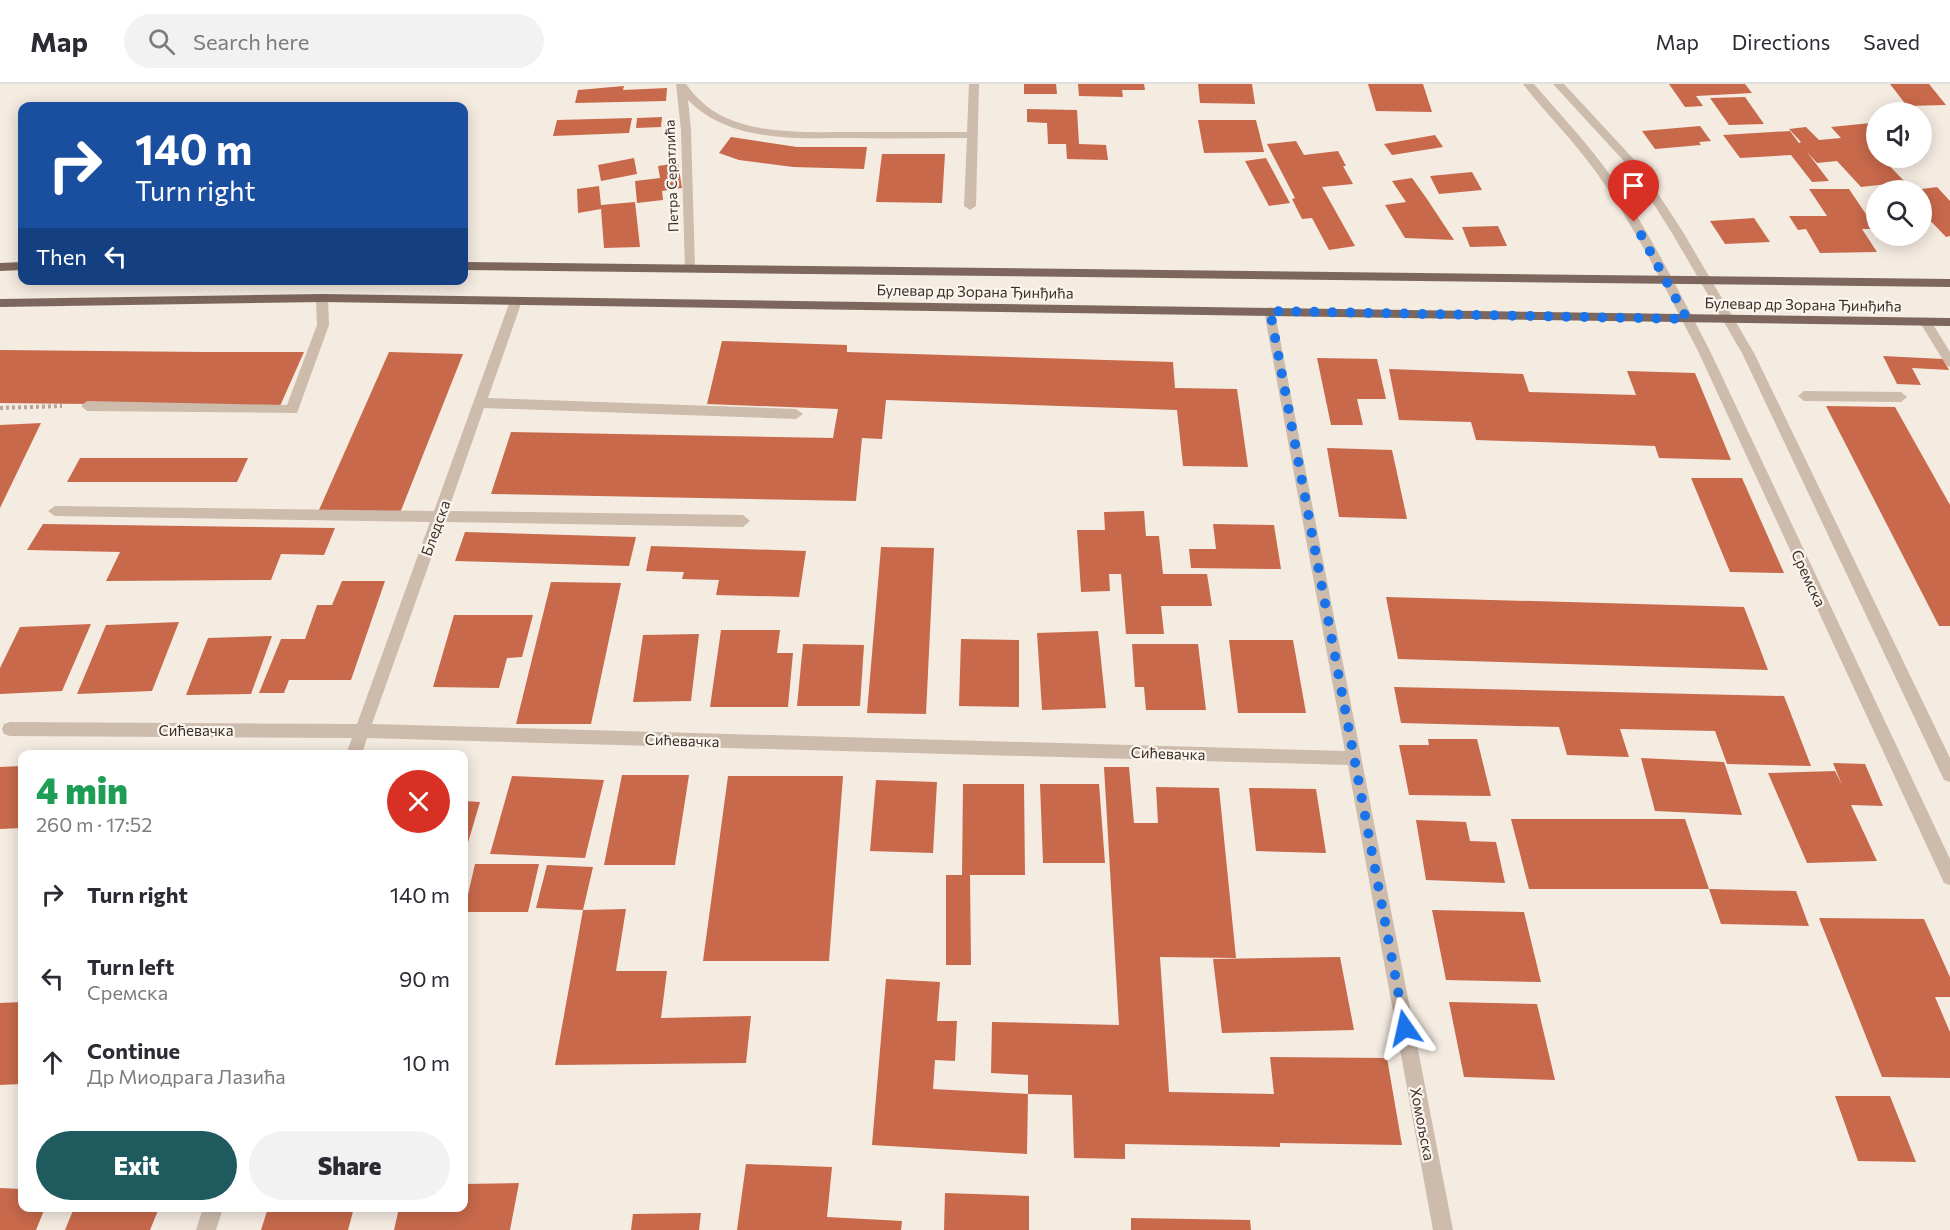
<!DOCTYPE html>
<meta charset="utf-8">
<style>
body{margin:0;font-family:Commissioner,sans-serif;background:#f2f2f3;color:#2b2b33;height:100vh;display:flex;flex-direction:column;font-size:22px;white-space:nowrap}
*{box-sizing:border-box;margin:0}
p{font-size:20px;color:#7c7c81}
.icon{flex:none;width:33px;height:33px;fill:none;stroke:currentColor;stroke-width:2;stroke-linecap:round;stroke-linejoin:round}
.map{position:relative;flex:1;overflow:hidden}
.panel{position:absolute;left:18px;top:666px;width:450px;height:462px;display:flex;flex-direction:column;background:#fff;border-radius:12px;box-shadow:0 3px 15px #0003}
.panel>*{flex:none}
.guide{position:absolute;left:18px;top:18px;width:450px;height:183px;border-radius:12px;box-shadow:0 3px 15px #0003;background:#1a4fa0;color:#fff;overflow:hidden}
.controls{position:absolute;left:1866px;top:18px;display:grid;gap:12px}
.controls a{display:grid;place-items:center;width:66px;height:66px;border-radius:50%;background:#fff;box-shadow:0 3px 15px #0003;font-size:30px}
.pin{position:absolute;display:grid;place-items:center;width:51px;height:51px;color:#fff;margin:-62px -26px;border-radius:50% 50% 50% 0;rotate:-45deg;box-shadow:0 0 6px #0007}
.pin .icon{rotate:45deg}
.me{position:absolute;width:66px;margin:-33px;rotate:349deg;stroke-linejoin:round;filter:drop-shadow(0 0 4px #0008)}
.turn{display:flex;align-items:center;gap:21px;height:126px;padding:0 18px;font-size:27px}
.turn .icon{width:78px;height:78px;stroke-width:2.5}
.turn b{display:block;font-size:42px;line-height:51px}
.then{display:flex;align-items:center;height:57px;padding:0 18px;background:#0003;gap:12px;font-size:22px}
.round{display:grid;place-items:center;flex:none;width:63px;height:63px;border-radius:32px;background:#f2f2f3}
.head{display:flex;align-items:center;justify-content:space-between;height:102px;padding:0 18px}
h1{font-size:36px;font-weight:800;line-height:45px;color:#1e9e55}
.cta{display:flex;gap:12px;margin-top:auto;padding:12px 18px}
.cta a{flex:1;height:69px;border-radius:36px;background:#1f5a5e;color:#fff;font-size:24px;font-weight:800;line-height:69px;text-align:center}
.cta a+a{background:#f2f2f3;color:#2b2b33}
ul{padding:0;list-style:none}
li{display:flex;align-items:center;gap:18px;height:84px;padding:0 18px}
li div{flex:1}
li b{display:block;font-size:22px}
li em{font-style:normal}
header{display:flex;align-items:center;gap:36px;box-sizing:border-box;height:84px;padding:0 30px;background:#fff;border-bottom:2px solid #e1e1e2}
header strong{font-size:28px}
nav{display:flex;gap:33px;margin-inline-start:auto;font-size:21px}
.search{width:420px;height:54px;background:#f2f2f3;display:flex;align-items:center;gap:15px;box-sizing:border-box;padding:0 21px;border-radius:33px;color:#7c7c81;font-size:22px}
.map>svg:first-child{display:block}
.building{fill:#c8694b}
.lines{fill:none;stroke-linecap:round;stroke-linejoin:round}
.path{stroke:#b9a596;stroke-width:4;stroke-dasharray:3 3;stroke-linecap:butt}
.minor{fill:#cdbbac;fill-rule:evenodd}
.major{fill:#7d675c;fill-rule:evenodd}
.route{stroke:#1a73e8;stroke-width:10;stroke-dasharray:0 18}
.labels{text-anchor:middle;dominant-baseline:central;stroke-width:4.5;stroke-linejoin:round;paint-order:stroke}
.far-street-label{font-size:14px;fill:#3b302b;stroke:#fbf5ee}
.street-label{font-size:15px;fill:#3b302b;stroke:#fbf5ee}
</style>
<header>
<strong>Map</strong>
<div class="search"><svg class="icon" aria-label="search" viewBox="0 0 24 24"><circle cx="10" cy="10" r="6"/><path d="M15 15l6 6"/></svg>Search here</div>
<nav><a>Map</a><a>Directions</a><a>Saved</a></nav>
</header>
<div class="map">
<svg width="1950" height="1146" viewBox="0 0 1950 1146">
<rect width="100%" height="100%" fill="#f4ebe1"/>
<g class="building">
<path d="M 1024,0 L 1056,0 L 1057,10 L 1024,10 Z"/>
<path d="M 1078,0 L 1144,0 L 1145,6 L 1122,6 L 1123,13 L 1079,12 Z"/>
<path d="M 1198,0 L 1252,0 L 1255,20 L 1200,19 Z"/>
<path d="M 1368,0 L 1423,0 L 1432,28 L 1376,27 Z"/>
<path d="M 1669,0 L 1745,0 L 1752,9 L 1696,12 L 1703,22 L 1685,23 Z"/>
<path d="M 1890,0 L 1929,0 L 1946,21 L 1907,22 Z"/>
<path d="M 624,2 L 623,6 L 667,4 L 666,17 L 575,19 L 578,6 Z"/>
<path d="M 1745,13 L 1764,40 L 1729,41 L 1710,14 Z"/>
<path d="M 1027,25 L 1077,26 L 1079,60 L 1106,61 L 1108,76 L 1067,75 L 1066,60 L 1048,60 L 1047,39 L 1027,38 Z"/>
<path d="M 662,33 L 661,43 L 636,44 L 637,34 Z"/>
<path d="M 632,34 L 629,49 L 553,52 L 557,36 Z"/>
<path d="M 1198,36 L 1256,36 L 1264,68 L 1204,69 Z"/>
<path d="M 1871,39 L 1876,44 L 1876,74 L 1882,74 L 1905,98 L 1861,103 L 1837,77 L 1817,79 L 1807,68 L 1829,97 L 1812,98 L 1791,71 L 1740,74 L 1723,51 L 1790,47 L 1799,59 L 1801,58 L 1789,45 L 1806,43 L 1819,56 L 1841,54 L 1831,43 Z"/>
<path d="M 1700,42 L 1711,57 L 1699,58 L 1701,61 L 1655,65 L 1642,47 Z"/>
<path d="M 1435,51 L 1443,63 L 1392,71 L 1384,60 Z"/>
<path d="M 731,53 L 797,63 L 867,63 L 864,85 L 793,83 L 739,76 L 719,69 Z"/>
<path d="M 1296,57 L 1304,71 L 1338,67 L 1346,82 L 1343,82 L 1353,100 L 1322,103 L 1355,162 L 1329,166 L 1312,134 L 1302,135 L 1292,115 L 1295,114 L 1267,60 Z"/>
<path d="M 882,70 L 945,70 L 942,119 L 876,118 Z"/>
<path d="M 634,74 L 637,90 L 601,97 L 598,81 Z"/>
<path d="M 1266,74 L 1290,119 L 1269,122 L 1245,77 Z"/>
<path d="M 678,79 L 682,104 L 662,107 L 663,116 L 637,119 L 635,97 L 660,94 L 658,82 Z"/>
<path d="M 1472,88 L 1482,106 L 1439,110 L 1430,92 Z"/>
<path d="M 1412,94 L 1427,115 L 1454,156 L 1405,154 L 1385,121 L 1406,118 L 1392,97 Z"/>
<path d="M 599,102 L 601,121 L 635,118 L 640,163 L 604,164 L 601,125 L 578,129 L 577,105 Z"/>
<path d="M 1937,103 L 1950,117 L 1950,152 L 1946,153 L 1922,128 L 1922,105 Z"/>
<path d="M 1809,105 L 1849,105 L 1876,145 L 1862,145 L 1877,168 L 1820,169 L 1806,145 L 1798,146 L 1789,132 L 1827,132 Z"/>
<path d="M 1754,134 L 1770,158 L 1725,160 L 1710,137 Z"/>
<path d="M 1498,142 L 1507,162 L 1470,163 L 1462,143 Z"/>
<path d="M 722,257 L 847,261 L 847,268 L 1173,278 L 1175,304 L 1237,305 L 1248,383 L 1183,382 L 1177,326 L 886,316 L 882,355 L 862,354 L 856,417 L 491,410 L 511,348 L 833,354 L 838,325 L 707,320 Z"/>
<path d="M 0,266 L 203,268 L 304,268 L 280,322 L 175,321 L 0,319 Z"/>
<path d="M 389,268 L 463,270 L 400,429 L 319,426 Z"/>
<path d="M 1883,272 L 1943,275 L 1949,286 L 1912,284 L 1921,301 L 1897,300 Z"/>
<path d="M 1317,274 L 1377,275 L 1386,315 L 1357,315 L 1363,341 L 1331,341 Z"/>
<path d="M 1389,285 L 1523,290 L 1529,308 L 1636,311 L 1627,287 L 1695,289 L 1731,376 L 1659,374 L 1655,362 L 1476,356 L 1471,338 L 1399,336 Z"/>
<path d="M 1826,322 L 1895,323 L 1950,421 L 1950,542 L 1939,542 Z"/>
<path d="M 41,339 L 0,424 L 0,341 Z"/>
<path d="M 1327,364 L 1392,366 L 1407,435 L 1339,433 Z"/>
<path d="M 80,374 L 248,374 L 237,398 L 67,398 Z"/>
<path d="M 1691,394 L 1742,394 L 1784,489 L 1730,488 Z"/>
<path d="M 1144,427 L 1146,452 L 1159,452 L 1163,490 L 1207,490 L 1212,522 L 1161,522 L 1164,550 L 1126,550 L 1121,490 L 1109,490 L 1110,507 L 1081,508 L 1077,446 L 1105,446 L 1104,428 Z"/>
<path d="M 43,440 L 335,444 L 324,471 L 281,470 L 271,496 L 106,497 L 120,468 L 27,466 Z"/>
<path d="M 1213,440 L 1274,441 L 1281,485 L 1191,484 L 1189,465 L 1216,465 Z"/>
<path d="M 465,448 L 636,453 L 629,482 L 455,477 Z"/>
<path d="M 651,462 L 806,467 L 799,513 L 716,511 L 719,496 L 682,495 L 684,488 L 646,487 Z"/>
<path d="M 881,463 L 934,464 L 926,630 L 867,629 Z"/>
<path d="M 342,497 L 385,497 L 351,596 L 289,596 L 284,609 L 259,609 L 281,555 L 305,555 L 317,521 L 332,521 Z"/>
<path d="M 551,498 L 621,499 L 591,640 L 516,640 Z"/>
<path d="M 1386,513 L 1744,523 L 1768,586 L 1398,575 Z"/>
<path d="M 454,531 L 533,531 L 522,573 L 507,574 L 499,604 L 433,603 Z"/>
<path d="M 179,538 L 152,607 L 77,610 L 106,541 Z"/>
<path d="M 91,540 L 62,607 L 0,610 L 0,584 L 20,543 Z"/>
<path d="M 721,546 L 780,546 L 777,569 L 793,569 L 788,623 L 710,623 Z"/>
<path d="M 1098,547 L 1106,624 L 1042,626 L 1037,549 Z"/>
<path d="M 699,550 L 691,617 L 633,618 L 643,551 Z"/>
<path d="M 272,552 L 251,610 L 186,611 L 208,554 Z"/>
<path d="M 961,555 L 1019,556 L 1019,623 L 959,622 Z"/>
<path d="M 1229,556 L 1293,556 L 1306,629 L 1238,629 Z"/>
<path d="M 803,560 L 864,561 L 860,622 L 797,622 Z"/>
<path d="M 1132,560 L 1198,560 L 1206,626 L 1146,626 L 1144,603 L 1135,603 Z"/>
<path d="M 1394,603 L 1784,612 L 1811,682 L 1727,680 L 1715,647 L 1620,645 L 1629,673 L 1567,671 L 1559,643 L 1401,639 Z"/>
<path d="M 1428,655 L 1477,655 L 1491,712 L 1409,711 L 1399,661 L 1429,661 Z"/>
<path d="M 1641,674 L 1724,678 L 1742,731 L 1655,727 Z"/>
<path d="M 1833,679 L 1865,680 L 1883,722 L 1851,721 L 1877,777 L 1807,779 L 1768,689 L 1835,687 L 1842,701 Z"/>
<path d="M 22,682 L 22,744 L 0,745 L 0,683 Z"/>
<path d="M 1104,683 L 1129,683 L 1134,739 L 1158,739 L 1156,703 L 1219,704 L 1236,874 L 1160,873 L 1169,1008 L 1274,1010 L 1270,973 L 1387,974 L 1402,1061 L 1280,1059 L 1280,1063 L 1125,1060 L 1125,1075 L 1074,1074 L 1072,1011 L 1028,1010 L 1028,991 L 991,989 L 992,938 L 1119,941 Z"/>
<path d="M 622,691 L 689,691 L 675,781 L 604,781 Z"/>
<path d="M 512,692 L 604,696 L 585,774 L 490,770 Z"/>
<path d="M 728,692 L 843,692 L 829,877 L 703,877 Z"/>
<path d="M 876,696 L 937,698 L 933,769 L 870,767 Z"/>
<path d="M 963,700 L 1024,700 L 1025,791 L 970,791 L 971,881 L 946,881 L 946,791 L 962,791 Z"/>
<path d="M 1040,700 L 1099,700 L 1105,779 L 1043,779 Z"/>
<path d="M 1249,704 L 1316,705 L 1326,769 L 1256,767 Z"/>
<path d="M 464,717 L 480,718 L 464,772 Z"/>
<path d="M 1511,735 L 1685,735 L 1709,805 L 1529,805 Z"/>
<path d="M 1416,736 L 1466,738 L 1470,757 L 1496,758 L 1505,799 L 1426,796 Z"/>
<path d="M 475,780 L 539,780 L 528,828 L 464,828 Z"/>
<path d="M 547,781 L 593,783 L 583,826 L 536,824 Z"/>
<path d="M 1709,805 L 1796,807 L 1809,842 L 1721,840 Z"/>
<path d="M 626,825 L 616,887 L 667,887 L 661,934 L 751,932 L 746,979 L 555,981 L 583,826 Z"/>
<path d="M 1432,826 L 1524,828 L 1541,898 L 1446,896 Z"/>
<path d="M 1819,834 L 1924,835 L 1950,893 L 1950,913 L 1935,913 L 1950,948 L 1950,994 L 1882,993 Z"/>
<path d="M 1340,873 L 1354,946 L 1222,949 L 1213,875 Z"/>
<path d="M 886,895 L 940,898 L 937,937 L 957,937 L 955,977 L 935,976 L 933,1005 L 1028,1010 L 1027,1070 L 872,1061 Z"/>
<path d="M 22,918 L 22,994 L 20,1000 L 0,1001 L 0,919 Z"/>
<path d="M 1449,918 L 1537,920 L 1555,996 L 1464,993 Z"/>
<path d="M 1835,1012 L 1890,1012 L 1916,1078 L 1858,1077 Z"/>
<path d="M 746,1080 L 832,1083 L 827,1133 L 902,1137 L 901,1146 L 737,1146 Z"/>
<path d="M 519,1099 L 510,1146 L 394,1146 L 399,1124 L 464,1124 L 464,1100 Z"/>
<path d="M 0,1104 L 22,1105 L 22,1124 L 45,1124 L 36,1146 L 0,1146 Z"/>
<path d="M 945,1109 L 1029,1112 L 1029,1146 L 944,1146 Z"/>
<path d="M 74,1124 L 159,1124 L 150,1146 L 65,1146 Z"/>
<path d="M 268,1124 L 354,1124 L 348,1146 L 261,1146 Z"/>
<path d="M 701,1129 L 699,1146 L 631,1146 L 633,1130 Z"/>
<path d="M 1131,1134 L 1250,1136 L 1251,1146 L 1131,1146 Z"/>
</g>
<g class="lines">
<path class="path" d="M 0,324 L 62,322"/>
<g class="minor">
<path d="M 676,0 L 686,0 C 695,13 709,26 724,33 C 763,51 810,48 852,48 C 890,48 929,48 967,48 L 969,0 L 979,0 L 976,122 L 970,126 L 964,122 L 967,54 C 929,54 890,55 852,54 C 797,54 730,59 688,16 L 691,46 L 695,184 L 689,188 L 685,187 L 681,46 Z"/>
<path d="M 1523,0 L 1534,0 C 1557,27 1581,52 1602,80 C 1645,138 1677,204 1710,267 L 1950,775 L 1950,801 L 1944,799 L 1698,267 C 1666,206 1636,144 1596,88 C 1574,57 1546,30 1523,0 Z"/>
<path d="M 1553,0 L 1564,0 L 1640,82 L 1683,148 L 1754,269 L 1950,674 L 1950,698 L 1944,696 L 1742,269 L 1672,149 L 1632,86 Z"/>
<path d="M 322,210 L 328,214 L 329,241 L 297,329 L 87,327 L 81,322 L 87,317 L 287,321 L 317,241 L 316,214 Z"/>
<path d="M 516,213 L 522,217 L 488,314 L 796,325 L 803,330 L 796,335 L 484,324 L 448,427 L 743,431 L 750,437 L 743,443 L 444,438 L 372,640 L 1345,667 L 1264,227 L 1270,223 L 1274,224 L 1453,1146 L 1433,1146 L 1348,681 L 367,654 L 362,670 L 346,670 L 352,654 L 10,652 L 4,650 L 2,645 L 4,640 L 10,638 L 357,640 L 430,438 L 55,432 L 48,427 L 55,422 L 434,427 L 510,217 Z"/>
<path d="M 1925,233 L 1929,234 L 1950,268 L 1950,283 L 1946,281 L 1919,237 Z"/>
<path d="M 1804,307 L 1901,308 L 1907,313 L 1901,318 L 1804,317 L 1798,312 Z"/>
<path d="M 203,1124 L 223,1124 L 216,1146 L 196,1146 Z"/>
</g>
<g class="major">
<path d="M 22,178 L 22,186 L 0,187 L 0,179 Z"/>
<path d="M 464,178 L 1950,195 L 1950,203 L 464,186 Z"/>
<path d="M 322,210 L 1950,234 L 1950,242 L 322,218 L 0,223 L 0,215 Z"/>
</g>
</g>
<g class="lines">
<path class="route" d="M 1405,944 L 1270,227 L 1687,235 L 1634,138"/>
</g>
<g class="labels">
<g class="far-street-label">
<text transform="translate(671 92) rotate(-92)">Петра Сератлића</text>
</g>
<g class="street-label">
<text transform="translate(975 207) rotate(1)">Булевар др Зорана Ђинђића</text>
<text transform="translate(1803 220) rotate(1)">Булевар др Зорана Ђинђића</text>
<text transform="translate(435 444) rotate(-70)">Бледска</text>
<text transform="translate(1809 494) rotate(65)">Сремска</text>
<text x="196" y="646">Сићевачка</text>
<text transform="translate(682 656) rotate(2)">Сићевачка</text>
<text transform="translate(1168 669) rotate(2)">Сићевачка</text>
<text transform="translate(1423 1040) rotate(79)">Хомољска</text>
</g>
</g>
</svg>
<div class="controls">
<a><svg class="icon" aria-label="sound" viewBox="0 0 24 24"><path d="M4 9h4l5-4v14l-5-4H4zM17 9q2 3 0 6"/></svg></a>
<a><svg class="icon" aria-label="search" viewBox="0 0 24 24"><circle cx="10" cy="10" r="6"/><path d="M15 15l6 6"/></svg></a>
</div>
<div class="pin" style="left:1634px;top:138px;background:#d93025"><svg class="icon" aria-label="arrive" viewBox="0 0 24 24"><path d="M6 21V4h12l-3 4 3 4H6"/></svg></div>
<svg class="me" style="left:1405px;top:944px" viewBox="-20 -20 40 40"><path d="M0-17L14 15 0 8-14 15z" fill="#1a73e8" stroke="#fff" stroke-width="4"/></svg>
<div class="guide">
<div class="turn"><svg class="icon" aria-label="right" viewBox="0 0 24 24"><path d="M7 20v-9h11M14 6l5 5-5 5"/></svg><div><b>140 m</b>Turn right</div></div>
<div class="then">Then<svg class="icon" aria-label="left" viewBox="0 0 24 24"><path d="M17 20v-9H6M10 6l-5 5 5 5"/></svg></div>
</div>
<section class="panel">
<div class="head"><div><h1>4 min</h1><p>260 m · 17:52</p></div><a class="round" style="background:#d93025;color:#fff"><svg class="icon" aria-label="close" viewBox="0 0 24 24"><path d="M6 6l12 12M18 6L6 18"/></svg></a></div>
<ul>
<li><svg class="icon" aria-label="right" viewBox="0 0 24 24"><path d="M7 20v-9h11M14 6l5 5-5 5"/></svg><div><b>Turn right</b></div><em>140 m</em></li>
<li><svg class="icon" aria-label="left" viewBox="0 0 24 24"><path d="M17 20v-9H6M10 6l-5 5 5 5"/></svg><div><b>Turn left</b><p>Сремска</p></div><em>90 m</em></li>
<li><svg class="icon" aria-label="ahead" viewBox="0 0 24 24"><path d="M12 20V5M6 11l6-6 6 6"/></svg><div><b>Continue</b><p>Др Миодрага Лазића</p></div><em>10 m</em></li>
</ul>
<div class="cta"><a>Exit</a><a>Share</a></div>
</section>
</div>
